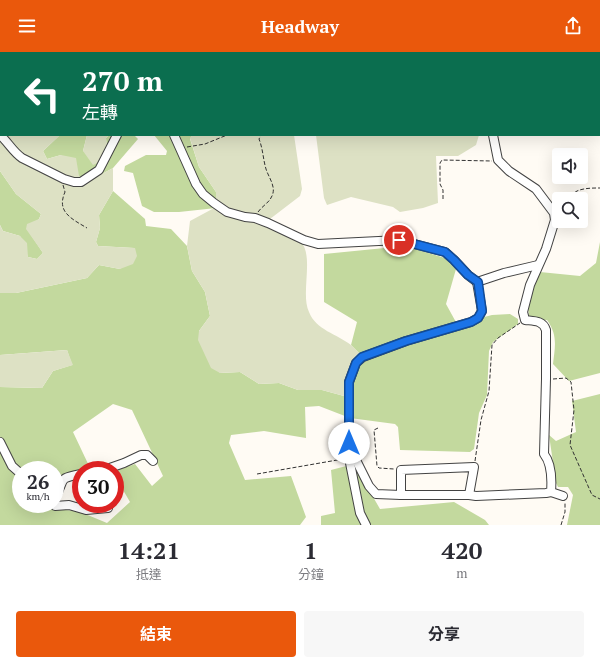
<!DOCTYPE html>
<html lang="zh-TW">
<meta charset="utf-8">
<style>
body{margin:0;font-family:"PT Serif","Noto Sans TC",serif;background:#f7f7f7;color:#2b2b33;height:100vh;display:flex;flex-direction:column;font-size:15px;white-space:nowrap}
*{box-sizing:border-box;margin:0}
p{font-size:13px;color:#7c7c81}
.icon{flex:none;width:22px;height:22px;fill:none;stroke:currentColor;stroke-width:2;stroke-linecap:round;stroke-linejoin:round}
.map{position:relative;height:473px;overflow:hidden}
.details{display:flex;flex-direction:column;background:#fff;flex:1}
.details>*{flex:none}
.banner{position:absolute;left:0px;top:0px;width:600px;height:84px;box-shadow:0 4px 16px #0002;background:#0b6e4f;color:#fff;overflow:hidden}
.tools{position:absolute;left:552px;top:96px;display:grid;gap:8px}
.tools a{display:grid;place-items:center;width:36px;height:36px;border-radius:4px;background:#fff;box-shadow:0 4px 16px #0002;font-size:20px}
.speed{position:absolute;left:12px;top:409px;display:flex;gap:8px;font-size:20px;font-weight:700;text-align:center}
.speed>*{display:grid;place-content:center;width:52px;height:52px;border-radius:50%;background:#fff;box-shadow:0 4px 16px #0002;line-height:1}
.speed small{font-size:10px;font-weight:400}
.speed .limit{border:6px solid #d22;background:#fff;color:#111}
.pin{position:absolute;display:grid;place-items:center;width:34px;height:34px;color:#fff;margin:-17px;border:2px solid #fff;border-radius:50%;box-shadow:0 1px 4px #0007}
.me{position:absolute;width:44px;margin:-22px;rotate:0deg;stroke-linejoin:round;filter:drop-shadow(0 0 3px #0008)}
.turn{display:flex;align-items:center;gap:14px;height:84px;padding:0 16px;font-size:18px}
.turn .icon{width:52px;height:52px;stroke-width:2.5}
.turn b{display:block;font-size:28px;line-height:34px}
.eta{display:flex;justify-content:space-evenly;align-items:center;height:68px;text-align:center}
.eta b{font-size:24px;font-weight:700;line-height:28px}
.cta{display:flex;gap:8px;margin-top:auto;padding:8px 16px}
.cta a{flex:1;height:46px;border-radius:4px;background:#ea580c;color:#fff;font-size:16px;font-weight:700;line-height:46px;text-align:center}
.cta a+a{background:#f7f7f7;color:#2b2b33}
header{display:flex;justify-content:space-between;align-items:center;height:52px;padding:0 16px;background:#ea580c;color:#fff;font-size:18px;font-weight:700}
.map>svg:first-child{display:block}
.forest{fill:#c3d99e;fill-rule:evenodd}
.cemetery{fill:#dde1c4}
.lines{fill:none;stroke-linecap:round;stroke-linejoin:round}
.minor-casing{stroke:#434343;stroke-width:10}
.path{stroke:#323232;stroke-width:1;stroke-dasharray:4 2;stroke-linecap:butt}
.minor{stroke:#fff;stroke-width:8}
.route-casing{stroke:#114b97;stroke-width:10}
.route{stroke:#1a73e8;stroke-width:7}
</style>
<header><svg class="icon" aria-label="menu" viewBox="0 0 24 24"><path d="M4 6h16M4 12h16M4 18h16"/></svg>Headway<svg class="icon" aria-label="share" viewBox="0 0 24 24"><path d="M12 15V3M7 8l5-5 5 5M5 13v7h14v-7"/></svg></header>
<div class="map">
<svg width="600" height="473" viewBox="0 0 600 473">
<rect width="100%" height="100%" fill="#fffbf4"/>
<g class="forest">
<rect x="96" y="0" width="199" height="1"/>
<path d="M 60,83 L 87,83 L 83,99 L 108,106 L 106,86 L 109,83 L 134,83 L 138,87 L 113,116 L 91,128 L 79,124 L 61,103 L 47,107 L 43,99 Z"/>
<path d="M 154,83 L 192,83 L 190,87 L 199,115 L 216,140 L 216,156 L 179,160 L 154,160 L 142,154 L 133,121 L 124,119 L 125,114 L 146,103 L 166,103 L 167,99 Z"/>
<path d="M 0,119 L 16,142 L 41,162 L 39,167 L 27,177 L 43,201 L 37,207 L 28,205 L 20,184 L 3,179 L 0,173 Z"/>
<path d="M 113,139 L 145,167 L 146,174 L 171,177 L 187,194 L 192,219 L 205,240 L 210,264 L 199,279 L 220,321 L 240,320 L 259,332 L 279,331 L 298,338 L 322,338 L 344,344 L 348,320 L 360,302 L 351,293 L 357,270 L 324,250 L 324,202 L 405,194 L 445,206 L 456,217 L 446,252 L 457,272 L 492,263 L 510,262 L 518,267 L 518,272 L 493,290 L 489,299 L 487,343 L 479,361 L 474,397 L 470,400 L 400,398 L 398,375 L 395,372 L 350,366 L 319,354 L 305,355 L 306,386 L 264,379 L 231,383 L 229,391 L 245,428 L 291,424 L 306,465 L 300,473 L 0,473 L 0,335 L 42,336 L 53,319 L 72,313 L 67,298 L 0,303 L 0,241 L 16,241 L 87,226 L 99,213 L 120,217 L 134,196 L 98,194 L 96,190 L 100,176 L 99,163 ZM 113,352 L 132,358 L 163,424 L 152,434 L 135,412 L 115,419 L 115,424 L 130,450 L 107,471 L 78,459 L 53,457 L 51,452 L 21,452 L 21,418 L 55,418 L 55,432 L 81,424 L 81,418 L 91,418 L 73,380 Z"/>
<path d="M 600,190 L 600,321 L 569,329 L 553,312 C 555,295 558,283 547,268 L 529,271 L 528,249 L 540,220 L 580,224 L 596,211 Z"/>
<path d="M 600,342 L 600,473 L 567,473 L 573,443 L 568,435 L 558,435 L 556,431 L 549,383 L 556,389 L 576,380 L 572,349 Z"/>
<path d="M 354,412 L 380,457 L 454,450 L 485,468 L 489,473 L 321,473 L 321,464 L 335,461 L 331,418 Z"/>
</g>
<g class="cemetery">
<path d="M 0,0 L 96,0 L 96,1 L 1,1 L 1,83 L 60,83 L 43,99 L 47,107 L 61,103 L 76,106 L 79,124 L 91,128 L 113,116 L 113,139 L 99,163 L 100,176 L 96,190 L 98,194 L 135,196 L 137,204 L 133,212 L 120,217 L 99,213 L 87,226 L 16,241 L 0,241 L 0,173 L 3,179 L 20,184 L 27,191 L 28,205 L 37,207 L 43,201 L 26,177 L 27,172 L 39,167 L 41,162 L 16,142 L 0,119 Z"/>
<path d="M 87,83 L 109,83 L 106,86 L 108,106 L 93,113 L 83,99 Z"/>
<path d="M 192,83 L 294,83 L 302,137 L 300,144 L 270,167 L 270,175 C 276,178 296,185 300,189 C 315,203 300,241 309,260 C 316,278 337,282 351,293 C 354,296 357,299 360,302 L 348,320 L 344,344 L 322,338 L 298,338 L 279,331 L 259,332 L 240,320 L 220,321 L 211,316 L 198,288 L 199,279 L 210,264 L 205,240 L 192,219 L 187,194 L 190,169 L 216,155 L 216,140 L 199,115 L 190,86 Z"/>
<path d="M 316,83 L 479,83 L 476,93 L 458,104 L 436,104 L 438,151 L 423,156 L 400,160 L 393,155 L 351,145 L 327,153 L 324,146 Z"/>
<path d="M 67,298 L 73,313 L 53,319 L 42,336 L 0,335 L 0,303 Z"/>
</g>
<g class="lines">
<g class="minor-casing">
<g id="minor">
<path d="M 404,0 L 405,1"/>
<path d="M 483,0 L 483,1"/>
<path d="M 448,1 L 467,0"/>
<path d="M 0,83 C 8,90 13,100 22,106 L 64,127 L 74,130 L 81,130 L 99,118 L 117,83"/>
<path d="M 174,83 L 196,132 L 203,142 L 214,151 L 227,160 L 245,165 L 255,166 L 268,171 L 304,188 L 318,192 L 399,188 L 445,200 L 454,208 L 468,223 L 477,230 L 504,221 L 538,213"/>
<path d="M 0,390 L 12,414 L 21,422"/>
<path d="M 349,406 L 355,406 L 369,434 L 376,442 L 401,443 L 469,443 L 476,444 L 546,441 L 551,440 C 552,427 552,412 544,402 L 546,327 L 546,278 C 543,268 533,269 525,268 L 523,260 L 530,233 L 546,197 L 555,168 L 554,161 L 536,137 L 509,119 L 498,108 L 493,83"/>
<path d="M 104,418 L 124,411 L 141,403 L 147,403 L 153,409"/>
<path d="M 551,440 L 563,444"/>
<path d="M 401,443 L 401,418 L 474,415 L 469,443"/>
<path d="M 55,445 C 67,427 55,427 81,422"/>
<path d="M 54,452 L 55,454 L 69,453 L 86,458 L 108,456"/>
<path d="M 366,473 L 360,461 L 349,406 L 349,330 L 356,311 L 363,305 L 406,289 L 471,270 L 478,266 L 482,259 L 477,230"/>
</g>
</g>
<g class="path">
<path d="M 187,95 L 205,92 L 227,83"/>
<path d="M 63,133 L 65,140 C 56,160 72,167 87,176"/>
<path d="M 443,147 L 443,138 L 440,132 L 440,111 L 442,108 L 492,109"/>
<path d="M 554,151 C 557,145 562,146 568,144 C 571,143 574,141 577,139 C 584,136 592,136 600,136"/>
<path d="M 258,160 C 263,153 271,150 273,141 C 275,133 268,124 266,117 C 263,107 263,97 259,87 L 261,83"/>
<path d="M 553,327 L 566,326 L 571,330 L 574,358 L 570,393 L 592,443 L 600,447"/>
<path d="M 378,376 L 374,378 L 377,414 L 379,416 L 394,417"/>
<path d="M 475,409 L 481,368 L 489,339 L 492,293 L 498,286 L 520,271"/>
<path d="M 257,422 L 343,407"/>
<path d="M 561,473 L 565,460 L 565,450"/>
</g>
<use href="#minor" class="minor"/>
</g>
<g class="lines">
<g class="route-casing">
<path id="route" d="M 349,391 L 349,330 L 356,311 L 362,305 L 406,289 L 471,270 L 478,266 L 482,259 L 478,230 L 468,223 L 454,208 L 445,200 L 399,188"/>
</g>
<use href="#route" class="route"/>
</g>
</svg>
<div class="tools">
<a><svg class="icon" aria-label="sound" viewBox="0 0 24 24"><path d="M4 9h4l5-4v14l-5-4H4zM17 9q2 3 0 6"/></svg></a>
<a><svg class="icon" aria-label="search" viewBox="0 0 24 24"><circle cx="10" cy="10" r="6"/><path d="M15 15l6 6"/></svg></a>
</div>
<div class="speed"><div>26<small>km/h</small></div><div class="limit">30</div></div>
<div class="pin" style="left:399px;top:188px;background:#d93025"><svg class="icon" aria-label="arrive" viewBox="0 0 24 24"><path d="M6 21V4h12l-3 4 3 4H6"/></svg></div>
<svg class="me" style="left:349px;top:391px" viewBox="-20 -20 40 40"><circle r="19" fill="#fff"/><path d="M0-13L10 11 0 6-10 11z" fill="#1a73e8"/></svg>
<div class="banner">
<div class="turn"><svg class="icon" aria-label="left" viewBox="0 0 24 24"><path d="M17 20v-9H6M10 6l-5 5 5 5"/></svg><div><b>270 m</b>左轉</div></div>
</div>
</div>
<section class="details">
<div class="eta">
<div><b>14:21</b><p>抵達</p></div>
<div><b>1</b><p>分鐘</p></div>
<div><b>420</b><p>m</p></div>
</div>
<div class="cta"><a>結束</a><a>分享</a></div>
</section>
